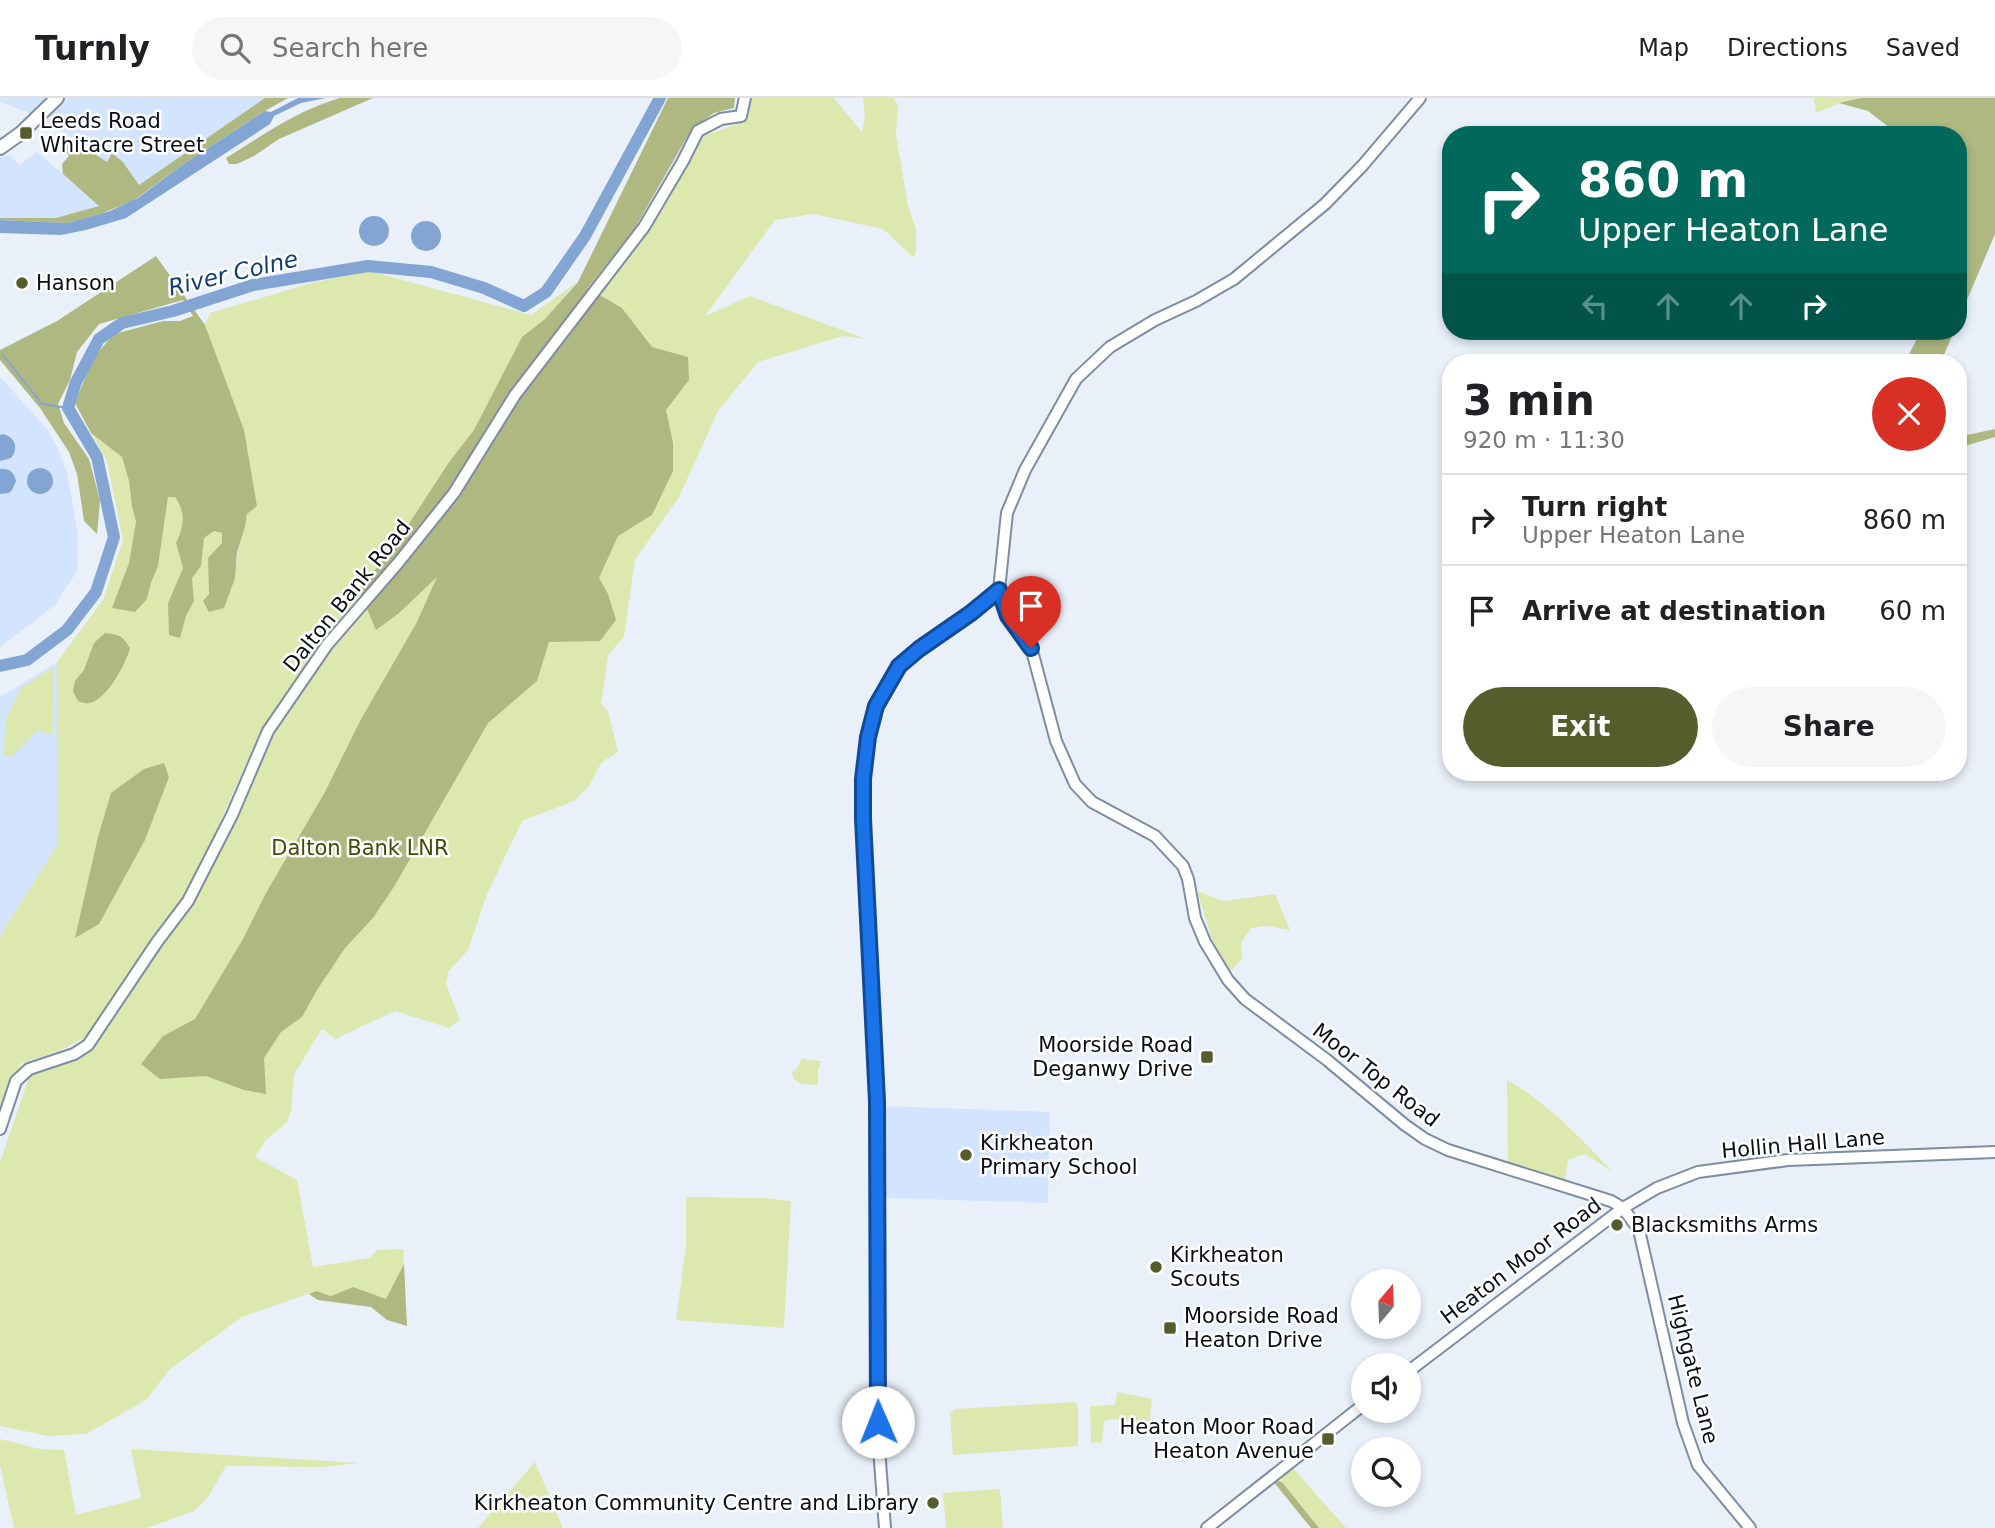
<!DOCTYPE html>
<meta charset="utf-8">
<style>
body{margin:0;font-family:"DejaVu Sans",sans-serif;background:#f6f6f6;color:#202124;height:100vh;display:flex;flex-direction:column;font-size:26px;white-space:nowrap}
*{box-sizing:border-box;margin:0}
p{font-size:23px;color:#757577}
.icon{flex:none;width:38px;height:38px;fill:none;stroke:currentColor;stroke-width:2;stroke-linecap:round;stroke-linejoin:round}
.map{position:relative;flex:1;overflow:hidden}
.sheet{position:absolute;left:1442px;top:256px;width:525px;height:427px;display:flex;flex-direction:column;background:#fff;border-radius:28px;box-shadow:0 4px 10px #0003}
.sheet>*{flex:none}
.top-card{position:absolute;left:1442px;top:28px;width:525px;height:214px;border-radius:28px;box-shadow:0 4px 10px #0003;background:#00695c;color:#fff;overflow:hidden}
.needle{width:46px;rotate:19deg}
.tools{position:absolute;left:1351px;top:1171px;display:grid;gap:14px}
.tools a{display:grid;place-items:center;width:70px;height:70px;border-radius:50%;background:#fff;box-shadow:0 4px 10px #0003;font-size:35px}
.pin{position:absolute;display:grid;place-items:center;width:60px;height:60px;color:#fff;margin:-72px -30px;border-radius:50% 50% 50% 0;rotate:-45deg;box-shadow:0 0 7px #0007}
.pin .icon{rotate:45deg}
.me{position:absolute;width:77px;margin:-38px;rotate:359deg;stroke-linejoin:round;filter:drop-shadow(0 0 5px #0008)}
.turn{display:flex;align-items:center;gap:24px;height:147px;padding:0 21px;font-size:32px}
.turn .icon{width:91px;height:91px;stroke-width:2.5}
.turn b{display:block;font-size:49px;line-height:60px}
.lanes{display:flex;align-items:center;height:66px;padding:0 21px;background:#0003;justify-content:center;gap:35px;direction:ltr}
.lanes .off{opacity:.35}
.round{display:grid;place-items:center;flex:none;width:74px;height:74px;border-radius:37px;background:#f6f6f6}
.headline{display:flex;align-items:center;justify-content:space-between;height:119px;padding:0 21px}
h1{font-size:42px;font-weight:700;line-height:52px}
.primary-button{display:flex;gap:14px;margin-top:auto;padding:14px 21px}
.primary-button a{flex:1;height:80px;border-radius:42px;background:#555d2c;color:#fff;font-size:28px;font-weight:700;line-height:80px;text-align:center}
.primary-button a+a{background:#f6f6f6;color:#202124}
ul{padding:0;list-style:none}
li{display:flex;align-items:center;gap:21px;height:91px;padding:0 21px;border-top:2px solid #e0e0e0}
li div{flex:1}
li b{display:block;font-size:26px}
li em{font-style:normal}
header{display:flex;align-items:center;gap:42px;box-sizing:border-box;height:98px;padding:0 35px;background:#fff;border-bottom:2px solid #e0e0e0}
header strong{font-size:33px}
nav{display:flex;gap:38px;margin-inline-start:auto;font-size:24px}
.search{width:490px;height:63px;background:#f6f6f6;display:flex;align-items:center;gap:18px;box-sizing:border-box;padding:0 24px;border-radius:38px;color:#757577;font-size:26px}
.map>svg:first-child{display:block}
.built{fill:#d3e5fe}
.green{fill:#dde8af}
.forest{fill:#aeb880}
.water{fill:#83a5d3}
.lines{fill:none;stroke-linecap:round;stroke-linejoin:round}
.stream{stroke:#83a5d3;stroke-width:2}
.river{stroke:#83a5d3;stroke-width:12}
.secondary-casing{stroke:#7d8da3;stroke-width:14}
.primary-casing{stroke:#7d8da3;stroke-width:16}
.secondary{stroke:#fff;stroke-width:10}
.primary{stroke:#fff;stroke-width:12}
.route-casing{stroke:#114b97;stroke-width:18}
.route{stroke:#1a73e8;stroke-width:12}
.poi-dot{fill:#555d2c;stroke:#fff;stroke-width:2.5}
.labels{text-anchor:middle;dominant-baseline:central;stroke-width:5;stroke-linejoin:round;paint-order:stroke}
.poi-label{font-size:21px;fill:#090e16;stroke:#fff;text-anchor:start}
.street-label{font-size:21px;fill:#090e16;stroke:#fff}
.park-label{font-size:21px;fill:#434b07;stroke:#fff}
.water-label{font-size:23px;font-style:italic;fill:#103d75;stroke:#fff}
</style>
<header>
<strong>Turnly</strong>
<div class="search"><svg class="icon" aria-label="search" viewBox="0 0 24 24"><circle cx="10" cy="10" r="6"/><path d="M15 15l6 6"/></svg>Search here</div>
<nav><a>Map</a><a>Directions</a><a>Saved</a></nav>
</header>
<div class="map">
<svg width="1995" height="1430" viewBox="0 0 1995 1430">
<rect width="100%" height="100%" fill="#e9f0fa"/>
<g class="built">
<path d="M 0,0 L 45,0 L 32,16 L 0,4 Z"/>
<path d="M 62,0 L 265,0 L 139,87 L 123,64 L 112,55 L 107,64 L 47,22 Z"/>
<path d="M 37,54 L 100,108 L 56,120 L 0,120 L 0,59 L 10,57 L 19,67 Z"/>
<path d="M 0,279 L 48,332 L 59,353 L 67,375 L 78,437 L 77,473 L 55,507 L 0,549 Z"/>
<path d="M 57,564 L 57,749 L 5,830 L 0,840 L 0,597 L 5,596 Z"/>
<path d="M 882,1008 L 1050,1014 L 1048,1105 L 885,1100 Z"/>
</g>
<g class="green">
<path d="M 750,0 L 834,0 L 862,34 L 865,18 L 863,0 L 894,0 L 898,9 L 896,37 L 908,108 L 916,131 L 916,155 L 913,159 L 883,131 L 813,116 L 775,122 L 705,218 L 750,198 L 866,241 L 843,238 L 758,264 L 718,313 L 679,399 L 635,462 L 624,539 L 608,557 L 601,606 L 608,613 L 618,654 L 602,664 L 588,689 L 574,703 L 522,723 L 487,796 L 468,852 L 448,874 L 446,886 L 460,922 L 449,930 L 395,913 L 335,941 L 322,931 L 294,976 L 291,1014 L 287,1024 L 265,1043 L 255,1059 L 297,1082 L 313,1169 L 370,1160 L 377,1152 L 403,1151 L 404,1166 L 386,1202 L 353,1189 L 331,1198 L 316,1193 L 242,1219 L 170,1271 L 146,1302 L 86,1336 L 48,1338 L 0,1328 L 0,1064 L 29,979 L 89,953 L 111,923 L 199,794 L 225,744 L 274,633 L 306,577 L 377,498 L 632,246 L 688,259 L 652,249 L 622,210 L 598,196 L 649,132 L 703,38 L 743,24 L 750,7 Z"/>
<path d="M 1814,0 L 1861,0 L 1839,5 L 1816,15 Z"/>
<path d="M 370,173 L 531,217 L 577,184 L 545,221 L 522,239 L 493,298 L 474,332 L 449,364 L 397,444 L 359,492 L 361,497 L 320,546 L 262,630 L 208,751 L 183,801 L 151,840 L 86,939 L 59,953 L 22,965 L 10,983 L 0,1012 L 0,840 L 5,830 L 57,748 L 57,564 L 103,502 L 123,442 L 107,363 L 91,335 L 122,359 L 129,383 L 132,409 L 136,422 L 129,465 L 113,510 L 147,501 L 151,485 L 158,468 L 168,399 L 175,399 C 186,415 184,428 176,445 L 183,470 L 168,505 L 179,540 L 186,518 L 194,503 L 192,480 L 202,455 L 204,440 L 214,433 L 222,435 L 222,445 L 208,460 L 209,496 L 237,465 C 237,447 245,433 247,415 L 219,268 L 205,227 L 210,215 L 311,185 Z"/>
<path d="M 54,569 L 53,637 L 37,632 L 13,658 L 3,658 L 6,621 L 21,590 Z"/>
<path d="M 1197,793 L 1223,803 L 1275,796 L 1290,832 L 1267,828 L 1251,830 L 1241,845 L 1242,861 L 1229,874 L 1212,841 Z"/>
<path d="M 802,960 L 808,962 L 821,963 L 818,973 L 818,987 L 800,986 L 793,980 L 792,974 L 796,972 Z"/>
<path d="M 1507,982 C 1547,1004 1581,1040 1612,1073 L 1584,1056 L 1568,1062 L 1565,1082 L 1508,1067 Z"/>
<path d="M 686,1099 L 764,1100 L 791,1103 L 784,1230 L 676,1222 L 686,1148 Z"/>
<path d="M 1117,1294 L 1152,1301 L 1149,1330 C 1135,1326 1119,1318 1104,1323 L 1102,1344 L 1091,1345 L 1090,1308 L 1115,1307 Z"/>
<path d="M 1075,1304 L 1078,1309 L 1078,1348 L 953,1357 L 950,1315 L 955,1311 Z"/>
<path d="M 0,1341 L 40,1351 L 64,1352 L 76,1417 L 141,1400 L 131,1351 L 360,1365 L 321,1369 L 226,1368 L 208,1399 L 194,1413 L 147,1430 L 14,1430 L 0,1367 Z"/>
<path d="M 535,1364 L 563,1430 L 478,1430 Z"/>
<path d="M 1292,1369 L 1346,1430 L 1319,1430 L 1282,1384 L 1272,1382 Z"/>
<path d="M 1000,1391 L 1003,1430 L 946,1430 L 943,1395 Z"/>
</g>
<g class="forest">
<path d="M 265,0 L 288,0 L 265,13 L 182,67 L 133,103 L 100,116 L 67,125 L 0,122 L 0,120 L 56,120 L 99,108 L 63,76 L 62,66 L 69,58 L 59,43 L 81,54 L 92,54 L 107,64 L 112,55 L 123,64 L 139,87 Z"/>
<path d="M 340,0 L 373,0 L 279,41 L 254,58 L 237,66 L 229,66 L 226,60 C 263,37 298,12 340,0 Z"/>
<path d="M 668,0 L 735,0 L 734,10 L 714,15 L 691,32 L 635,130 L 588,190 L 622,210 L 652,249 L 688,259 L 689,282 L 666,312 L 673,345 L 673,373 L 652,417 L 618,438 L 599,480 L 608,496 L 616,522 L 600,543 L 549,544 L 537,583 L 488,625 L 395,787 L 373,820 L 345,850 L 317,892 L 302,919 L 281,934 L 264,960 L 266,996 L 244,992 L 206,978 L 160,981 L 141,966 L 163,938 L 195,921 L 243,841 L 266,795 L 325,694 L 360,623 L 417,524 L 437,479 L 399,515 L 376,532 L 359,492 L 397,444 L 449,364 L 474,332 L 522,239 L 545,221 L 578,184 Z"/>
<path d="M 1861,0 L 1995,0 L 1995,136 L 1958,223 L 1958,37 L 1885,37 L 1894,33 L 1868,13 L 1839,5 Z"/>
<path d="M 156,158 L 205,227 L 244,332 L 257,408 L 247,416 L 245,429 L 237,454 L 235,480 L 224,510 L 209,514 L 203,503 L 209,496 L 208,460 L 222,445 L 222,435 L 214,433 L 204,440 L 201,468 L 192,480 L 194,503 L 186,518 L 180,540 L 169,537 L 168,505 L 183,470 L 176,445 C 184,428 186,415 175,399 L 168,399 L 158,468 L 151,485 L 147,501 L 135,514 L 112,510 L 129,465 L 136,423 L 132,409 L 129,383 L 122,359 L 91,335 L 75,305 L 93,260 L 114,236 L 163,223 L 180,223 L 193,218 L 183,202 L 99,226 L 77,254 L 70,282 L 58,306 L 64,325 L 89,361 L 100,402 L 97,436 L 84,423 L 77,376 L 69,354 L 40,310 L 0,262 L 0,252 L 57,223 Z"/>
<path d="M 1921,233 L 1954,233 L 1941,264 L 1905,264 Z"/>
<path d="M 1995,331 L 1995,339 L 1958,350 L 1958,339 Z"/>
<path d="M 105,535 C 120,537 122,537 130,550 C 126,566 106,603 89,605 C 85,606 81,604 78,603 L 73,593 L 75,583 L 84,572 L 94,545 Z"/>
<path d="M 164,665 L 169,679 L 145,742 L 99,826 L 75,840 L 98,739 L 111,695 L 144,671 Z"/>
<path d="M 404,1166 L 407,1228 L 387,1222 L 371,1209 L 318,1202 L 309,1196 L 316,1193 L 331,1198 L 353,1189 L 386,1201 Z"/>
<path d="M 1272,1382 L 1282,1384 L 1319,1430 L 1311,1430 Z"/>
</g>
<g class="water">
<path d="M 298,0 L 326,0 L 301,5 L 274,18 L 270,26 L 126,120 L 86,132 L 61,137 L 0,135 L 0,122 L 67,125 L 110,113 L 138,100 L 182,67 L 265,13 L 271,14 Z"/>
<circle cx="374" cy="133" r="15"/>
<circle cx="426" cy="138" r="15"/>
<path d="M 3,336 C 15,339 19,350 11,360 L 0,363 L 0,337 Z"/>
<circle cx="40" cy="383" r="13"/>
<path d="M 0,371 C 9,370 14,374 16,383 L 12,392 L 9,395 L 0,396 Z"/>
</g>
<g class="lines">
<path class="stream" d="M 2,256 L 42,306 L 68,310"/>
<path class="river" d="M 0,568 L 27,562 L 67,532 L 96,494 L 114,439 L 97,359 L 68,310 L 76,284 L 99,241 L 122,225 L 173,213 L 253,187 L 368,168 L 431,174 L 484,190 L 524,208 L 546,194 L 585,138 L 660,0"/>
<g class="secondary-casing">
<g id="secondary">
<path d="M 1420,0 L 1363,67 L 1325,106 L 1234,181 L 1196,203 L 1155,222 L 1110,249 L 1076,281 L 1025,372 L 1007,415 L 999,492 L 1008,518 L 1031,549 L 1056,643 L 1075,686 L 1092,704 L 1155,738 L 1183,768 L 1188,781 L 1195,820 L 1205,844 L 1228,882 L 1245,901 L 1327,962 L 1405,1027 L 1425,1041 L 1448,1052 L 1611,1103 L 1623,1110 L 1639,1132 L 1683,1325 L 1698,1367 L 1750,1430"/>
<path d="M 0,1031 L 16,983 L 29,971 L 74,956 L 88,947 L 157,844 L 188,803 L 232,717 L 268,633 L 327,547 L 398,465 L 454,395 L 515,297 L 644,129 L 683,63 L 698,33 L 721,21 L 741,18 L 745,0"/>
<path d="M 1409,1273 L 1623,1110 L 1657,1090 L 1698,1074 L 1788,1062 L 1995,1054"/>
<path d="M 885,1430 L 879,1350 L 877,1003 L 864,741 L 863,681 L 868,639 L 876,608 L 899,568 L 919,551 L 971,515 L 999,492"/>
<path d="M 1207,1430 L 1363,1307"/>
</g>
</g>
<g class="primary-casing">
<path id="primary" d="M 0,50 L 21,35 L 57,0"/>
</g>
<use href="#secondary" class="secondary"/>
<use href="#primary" class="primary"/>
</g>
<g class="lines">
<g class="route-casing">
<path id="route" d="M 878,1324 L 877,1003 L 863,721 L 863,681 L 868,639 L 876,608 L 899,568 L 919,551 L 971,515 L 999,492 L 1008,518 L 1031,550"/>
</g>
<use href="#route" class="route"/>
</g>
<g class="poi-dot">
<rect x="19" y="28" width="14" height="14" rx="3.5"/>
<circle cx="22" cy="185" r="7"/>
<rect x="1200" y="952" width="14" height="14" rx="3.5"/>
<circle cx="966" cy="1057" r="7"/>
<circle cx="1617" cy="1127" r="7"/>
<circle cx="1156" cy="1169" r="7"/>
<rect x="1163" y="1223" width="14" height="14" rx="3.5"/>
<rect x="1321" y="1334" width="14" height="14" rx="3.5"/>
<circle cx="933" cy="1405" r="7"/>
</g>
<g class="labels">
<g class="poi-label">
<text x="40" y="23">Leeds Road<tspan x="40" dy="24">Whitacre Street</tspan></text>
<text x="36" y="185">Hanson</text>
<text x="1193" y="947" text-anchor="end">Moorside Road<tspan x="1193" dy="24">Deganwy Drive</tspan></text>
<text x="980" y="1045">Kirkheaton<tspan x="980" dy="24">Primary School</tspan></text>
<text x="1631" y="1127">Blacksmiths Arms</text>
<text x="1170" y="1157">Kirkheaton<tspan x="1170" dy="24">Scouts</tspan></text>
<text x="1184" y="1218">Moorside Road<tspan x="1184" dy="24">Heaton Drive</tspan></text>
<text x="1314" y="1329" text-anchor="end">Heaton Moor Road<tspan x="1314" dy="24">Heaton Avenue</tspan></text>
<text x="919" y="1405" text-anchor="end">Kirkheaton Community Centre and Library</text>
</g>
<g class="street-label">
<text transform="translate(347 498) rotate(-51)">Dalton Bank Road</text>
<text transform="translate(1376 977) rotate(38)">Moor Top Road</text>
<text transform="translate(1803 1046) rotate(-5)">Hollin Hall Lane</text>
<text transform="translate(1521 1163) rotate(-37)">Heaton Moor Road</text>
<text transform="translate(1693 1271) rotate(76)">Highgate Lane</text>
</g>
<g class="park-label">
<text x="360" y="750">Dalton Bank LNR</text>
</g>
<g class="water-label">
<text transform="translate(233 175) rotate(-13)">River Colne</text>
</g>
</g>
</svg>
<div class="tools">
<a><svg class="needle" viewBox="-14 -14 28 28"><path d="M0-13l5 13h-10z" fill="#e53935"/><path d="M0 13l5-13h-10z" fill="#757577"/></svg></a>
<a><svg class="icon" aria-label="sound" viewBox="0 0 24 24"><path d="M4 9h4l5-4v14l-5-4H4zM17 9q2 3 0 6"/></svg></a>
<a><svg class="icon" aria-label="search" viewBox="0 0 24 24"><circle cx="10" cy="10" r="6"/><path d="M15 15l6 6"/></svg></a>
</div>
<div class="pin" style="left:1031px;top:550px;background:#d93025"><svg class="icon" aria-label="arrive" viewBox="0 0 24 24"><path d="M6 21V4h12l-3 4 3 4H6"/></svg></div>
<svg class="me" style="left:878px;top:1324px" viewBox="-20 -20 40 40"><circle r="19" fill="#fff"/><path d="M0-13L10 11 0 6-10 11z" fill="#1a73e8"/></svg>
<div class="top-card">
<div class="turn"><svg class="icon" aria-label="right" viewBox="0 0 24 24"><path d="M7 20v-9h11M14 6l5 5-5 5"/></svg><div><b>860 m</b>Upper Heaton Lane</div></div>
<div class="lanes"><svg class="icon off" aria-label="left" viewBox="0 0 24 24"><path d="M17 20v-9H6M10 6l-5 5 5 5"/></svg><svg class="icon off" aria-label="ahead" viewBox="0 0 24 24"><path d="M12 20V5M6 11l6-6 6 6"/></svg><svg class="icon off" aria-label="ahead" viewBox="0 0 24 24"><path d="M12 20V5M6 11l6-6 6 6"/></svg><svg class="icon" aria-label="right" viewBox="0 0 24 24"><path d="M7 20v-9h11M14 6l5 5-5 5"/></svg></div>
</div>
<section class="sheet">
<div class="headline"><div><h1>3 min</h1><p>920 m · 11:30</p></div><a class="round" style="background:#d93025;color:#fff"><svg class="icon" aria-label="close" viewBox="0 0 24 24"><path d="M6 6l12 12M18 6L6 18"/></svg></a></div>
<ul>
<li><svg class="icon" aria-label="right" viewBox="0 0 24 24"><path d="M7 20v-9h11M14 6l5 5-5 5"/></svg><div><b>Turn right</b><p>Upper Heaton Lane</p></div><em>860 m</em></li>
<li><svg class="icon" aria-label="arrive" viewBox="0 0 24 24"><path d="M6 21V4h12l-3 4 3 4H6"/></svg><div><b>Arrive at destination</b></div><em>60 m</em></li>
</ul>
<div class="primary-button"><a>Exit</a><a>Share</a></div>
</section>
</div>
